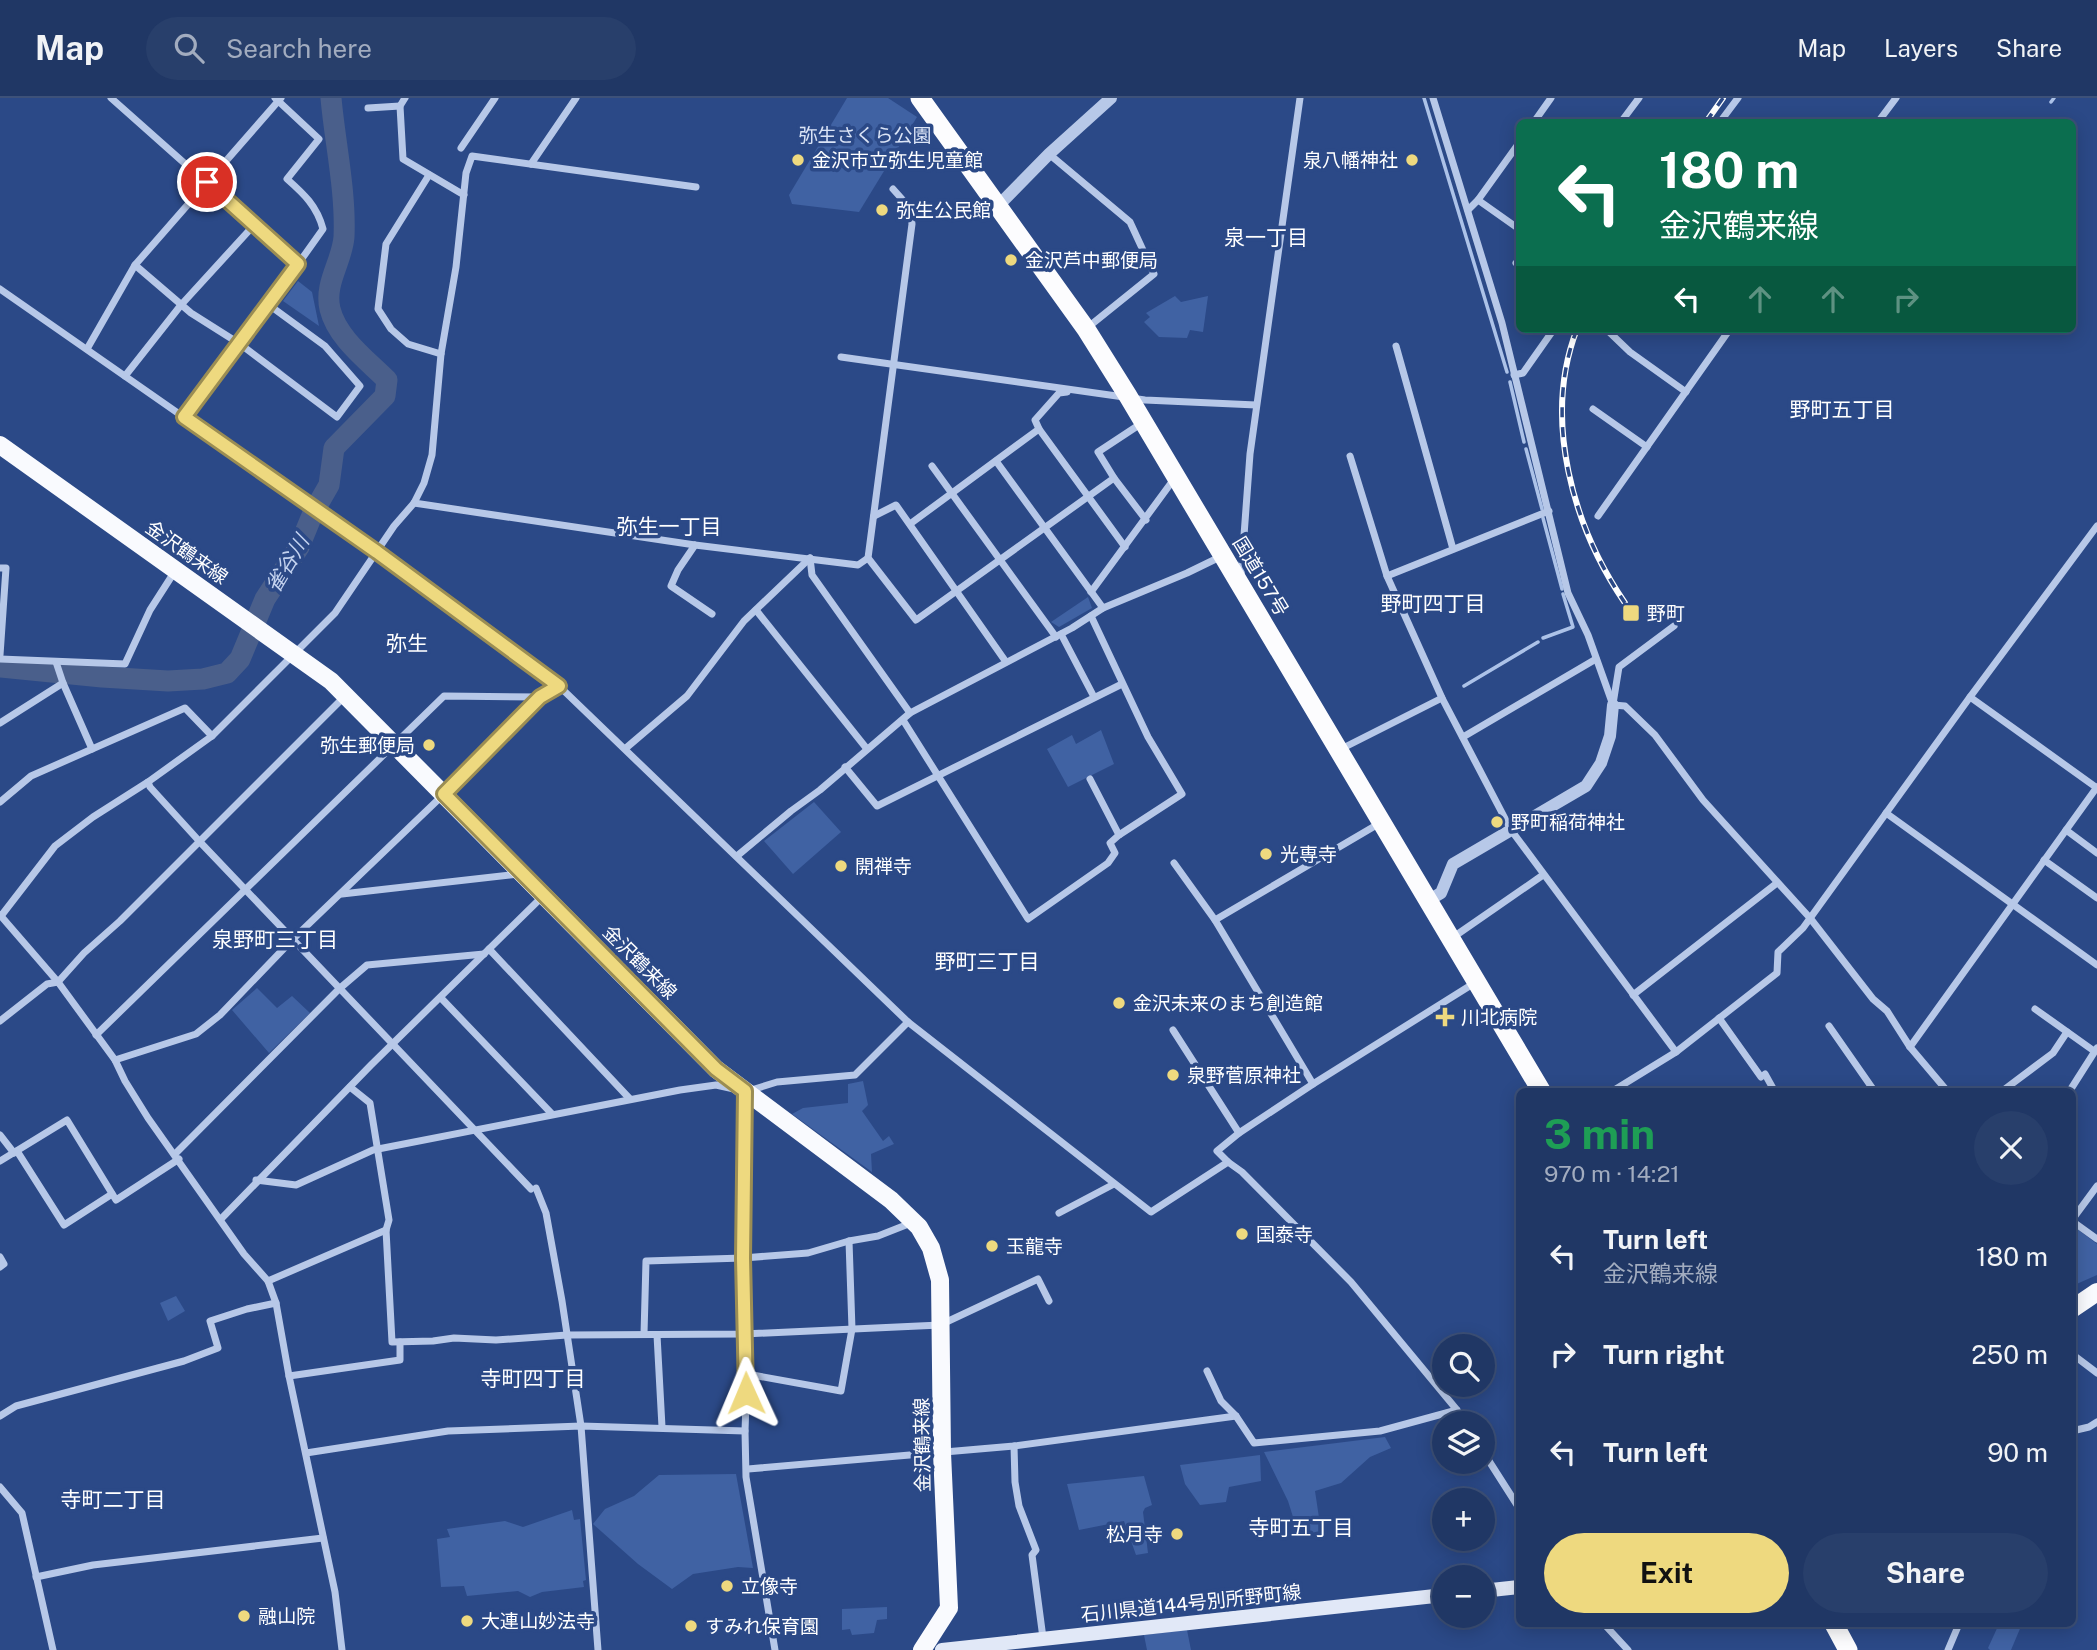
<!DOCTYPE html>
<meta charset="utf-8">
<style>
body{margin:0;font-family:"Public Sans","Noto Sans JP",sans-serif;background:#283f6b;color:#f1f3f6;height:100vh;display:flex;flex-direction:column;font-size:26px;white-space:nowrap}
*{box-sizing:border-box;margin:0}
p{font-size:23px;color:#a2acbf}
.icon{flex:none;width:38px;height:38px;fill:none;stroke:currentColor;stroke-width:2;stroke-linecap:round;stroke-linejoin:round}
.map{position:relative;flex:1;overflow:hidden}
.panel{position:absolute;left:1516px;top:990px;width:560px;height:539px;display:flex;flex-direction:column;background:#203765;border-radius:10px;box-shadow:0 4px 18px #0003,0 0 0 2px #3d5179}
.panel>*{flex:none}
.banner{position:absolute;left:1516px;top:21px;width:560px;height:214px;border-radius:10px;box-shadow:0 4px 18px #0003,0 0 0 2px #3d5179;background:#0b6e4f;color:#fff;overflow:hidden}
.buttons{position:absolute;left:1432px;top:1236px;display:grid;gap:14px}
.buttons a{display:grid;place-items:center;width:63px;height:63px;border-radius:50%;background:#203765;box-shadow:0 4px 18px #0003,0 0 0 2px #3d5179;font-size:35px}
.pin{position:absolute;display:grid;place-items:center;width:60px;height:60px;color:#fff;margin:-30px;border:4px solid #fff;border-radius:50%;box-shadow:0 2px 7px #0007}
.me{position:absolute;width:77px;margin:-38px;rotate:359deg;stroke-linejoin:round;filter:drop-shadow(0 0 5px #0008)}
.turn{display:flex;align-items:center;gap:24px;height:147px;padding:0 28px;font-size:32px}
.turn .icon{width:91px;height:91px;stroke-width:2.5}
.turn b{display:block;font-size:49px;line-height:60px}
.lanes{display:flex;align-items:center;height:66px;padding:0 28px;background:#0003;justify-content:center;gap:35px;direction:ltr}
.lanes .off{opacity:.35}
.round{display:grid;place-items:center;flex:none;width:74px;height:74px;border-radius:37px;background:#283f6b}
.summary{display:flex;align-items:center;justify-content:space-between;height:119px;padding:0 28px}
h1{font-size:42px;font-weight:700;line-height:52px;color:#1e9e55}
.button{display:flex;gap:14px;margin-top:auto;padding:14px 28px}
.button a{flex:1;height:80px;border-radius:42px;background:#eed97f;color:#111;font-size:28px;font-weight:700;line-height:80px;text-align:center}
.button a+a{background:#283f6b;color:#f1f3f6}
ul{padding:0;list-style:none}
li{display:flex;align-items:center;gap:21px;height:98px;padding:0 28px}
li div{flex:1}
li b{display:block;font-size:26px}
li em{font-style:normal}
header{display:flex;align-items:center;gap:42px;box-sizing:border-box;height:98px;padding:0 35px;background:#203765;border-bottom:2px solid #3d5179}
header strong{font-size:33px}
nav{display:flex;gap:38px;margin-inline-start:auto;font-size:24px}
.search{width:490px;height:63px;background:#283f6b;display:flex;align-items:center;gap:18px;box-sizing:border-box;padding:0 24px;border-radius:38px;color:#a2acbf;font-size:26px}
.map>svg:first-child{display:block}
.green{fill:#4062a3}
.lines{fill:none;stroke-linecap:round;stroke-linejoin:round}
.stream{stroke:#acc2e8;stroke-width:3.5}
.river{stroke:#4a5f8b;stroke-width:21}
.minor{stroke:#b7c8e8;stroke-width:7}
.tertiary{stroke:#b7c8e8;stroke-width:12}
.secondary{stroke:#e1e8f7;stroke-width:14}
.primary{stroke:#f9fafe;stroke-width:18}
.trunk{stroke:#fcfcfe;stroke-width:19}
.rail-casing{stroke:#fff;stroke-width:6}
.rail{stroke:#2b4987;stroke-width:3.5;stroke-dasharray:10;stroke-linecap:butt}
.route-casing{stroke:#9b8d53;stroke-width:18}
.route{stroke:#eed97f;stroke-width:12}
.poi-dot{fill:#eed97f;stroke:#2b4987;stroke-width:2.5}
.labels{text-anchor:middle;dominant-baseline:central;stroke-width:7;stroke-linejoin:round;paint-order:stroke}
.park-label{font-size:19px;fill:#dbe4f6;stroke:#2b4987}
.poi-label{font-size:19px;fill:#fff;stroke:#2b4987;text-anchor:start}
.street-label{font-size:19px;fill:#fff;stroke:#2b4987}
.neighbourhood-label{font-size:21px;fill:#fff;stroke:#2b4987}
.water-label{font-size:21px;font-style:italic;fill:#c3d2ef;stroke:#2b4987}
</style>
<header>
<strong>Map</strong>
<div class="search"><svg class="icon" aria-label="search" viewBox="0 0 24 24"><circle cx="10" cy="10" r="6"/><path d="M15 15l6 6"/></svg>Search here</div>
<nav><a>Map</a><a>Layers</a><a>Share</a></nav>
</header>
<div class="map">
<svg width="2097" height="1552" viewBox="0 0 2097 1552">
<rect width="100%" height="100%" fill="#2b4987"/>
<g class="green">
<path d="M 847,0 L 888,0 L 917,19 L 859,114 L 792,106 L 789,97 Z"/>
<path d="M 298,183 L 312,194 L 319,228 L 283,203 Z"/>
<path d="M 1175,198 L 1181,204 L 1208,198 L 1203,234 L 1190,232 L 1187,240 L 1159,239 L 1144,224 L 1150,219 L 1146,215 Z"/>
<path d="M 1088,499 L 1092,510 L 1059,529 L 1051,524 Z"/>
<path d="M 1101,632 L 1114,666 L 1068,689 L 1047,651 L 1072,637 L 1076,646 Z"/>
<path d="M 814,704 L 841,734 L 793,776 L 764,743 Z"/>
<path d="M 257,890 L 277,910 L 292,898 L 310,915 L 269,955 L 232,912 Z"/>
<path d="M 863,983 L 868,1007 L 862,1013 L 883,1043 L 889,1038 L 894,1046 L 871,1056 L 872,1074 L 792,1016 L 803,1010 L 848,1005 L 848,986 Z"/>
<path d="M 2072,1127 L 2097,1146 L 2097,1177 L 2072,1188 Z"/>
<path d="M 176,1198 L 185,1213 L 168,1223 L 160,1205 Z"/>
<path d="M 1385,1339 L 1391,1350 L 1370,1359 L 1341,1385 L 1315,1393 L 1321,1433 L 1299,1438 L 1288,1403 L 1264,1354 Z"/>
<path d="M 1260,1357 L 1261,1383 L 1229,1389 L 1226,1404 L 1200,1407 L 1185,1386 L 1180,1367 Z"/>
<path d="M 736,1376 L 753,1470 L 738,1469 L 693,1476 L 672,1491 L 638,1466 L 593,1426 L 605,1411 L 634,1398 L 659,1377 Z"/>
<path d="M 1144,1378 L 1152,1407 L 1145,1410 L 1143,1414 L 1148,1455 L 1136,1457 L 1124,1423 L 1079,1432 L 1067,1386 Z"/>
<path d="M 572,1412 L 574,1422 L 580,1421 L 586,1482 L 583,1483 L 584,1489 L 542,1494 L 530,1499 L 518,1493 L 467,1498 L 464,1488 L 441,1489 L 437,1441 L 450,1439 L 447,1431 L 505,1423 L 523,1429 Z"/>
<path d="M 887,1509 L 887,1521 L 877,1522 L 874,1535 L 852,1537 L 850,1531 L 842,1532 L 842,1511 Z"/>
<path d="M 1999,1526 L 2022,1526 L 2011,1552 L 1990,1552 L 1988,1550 Z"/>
<path d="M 1187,1532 L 1191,1552 L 1147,1552 L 1144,1537 Z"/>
</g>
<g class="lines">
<g class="stream">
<path d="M 1424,0 L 1507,274"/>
<path d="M 2051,4 L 2054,0"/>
<path d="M 1510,284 L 1524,344"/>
<path d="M 1526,351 L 1542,411"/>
<path d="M 1543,420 L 1562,491"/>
<path d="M 1543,540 L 1573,529 L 1563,496"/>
<path d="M 1464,588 L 1538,544"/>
</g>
<path class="river" d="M 0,569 L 102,579 L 168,583 L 203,581 L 227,575 L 240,561 L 265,501 L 299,449 L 313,415 L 329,387 L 334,350 L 385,298 L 387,282 C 367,262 337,240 330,211 C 324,185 342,164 344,139 C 346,93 335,45 331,0"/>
<g class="minor">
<path d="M 111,0 L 298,166"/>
<path d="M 405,0 L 400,8 L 403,61 L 464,97"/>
<path d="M 1433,0 L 1502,225 L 1568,495 L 1588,537 L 1613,607"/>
<path d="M 368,10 L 400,8"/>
<path d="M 1534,24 L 1551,0"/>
<path d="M 1621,24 L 1639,0"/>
<path d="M 1720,24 L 1738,0"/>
<path d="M 1878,24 L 1896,0"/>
<path d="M 461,50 L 495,0"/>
<path d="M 1049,56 L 1130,124 L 1154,176 L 1087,230"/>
<path d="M 531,66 L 576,0"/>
<path d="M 429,77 L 386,146 L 378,211 L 391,231 L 408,246 L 441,256"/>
<path d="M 893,91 L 910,110 L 912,126 L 868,460 L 916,522 L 1114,380 L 1098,354 L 1142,325"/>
<path d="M 1478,102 L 1519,131"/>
<path d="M 1468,112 L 1478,102 L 1519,45"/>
<path d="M 1516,165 L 1519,168"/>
<path d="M 135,167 L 191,215 L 240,246 L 337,319 L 360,288 L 325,248 L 269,207"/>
<path d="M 0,191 L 377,454 L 559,588 L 908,924 L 1151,1114 L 1228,1064"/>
<path d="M 1606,231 L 1630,254 L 1686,294"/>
<path d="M 1396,248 L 1453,451"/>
<path d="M 87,251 L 135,167 L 281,0"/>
<path d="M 841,259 L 1145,302 L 1256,307"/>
<path d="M 1514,277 L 1523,275 L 1554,231"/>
<path d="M 125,278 L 181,207 L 255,126"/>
<path d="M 1593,311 L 1647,349"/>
<path d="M 184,319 L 269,207 L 323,131 C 317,108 304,96 287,81 L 319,41 L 275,0"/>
<path d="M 1039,331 L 1125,449"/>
<path d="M 1350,358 L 1387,478 L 1442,600 L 1511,732 L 1676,954"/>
<path d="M 996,363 L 1103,510"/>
<path d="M 932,368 L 1056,539"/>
<path d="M 1114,380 L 1146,422"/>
<path d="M 414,405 L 695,447 L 858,467 L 868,460"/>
<path d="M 874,418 L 896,407 L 1006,564"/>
<path d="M 1598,418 L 1730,231"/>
<path d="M 910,426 L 1039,331 L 1035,322 L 1059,295 L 1067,294"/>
<path d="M 695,447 L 678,472 L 671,488 L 712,516"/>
<path d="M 810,460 L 812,477 L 910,615"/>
<path d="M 0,470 L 6,470 L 0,557"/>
<path d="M 1241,478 L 1250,356 L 1300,0"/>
<path d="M 1387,478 L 1549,413"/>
<path d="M 1091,494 L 1174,381"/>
<path d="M 756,512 L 867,651"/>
<path d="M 1061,536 L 1094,599"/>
<path d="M 0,561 L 125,566 L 150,512 L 175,473"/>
<path d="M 63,585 L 92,651"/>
<path d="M 1970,599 L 2097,690"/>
<path d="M 1613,606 L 1619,569 L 1674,528"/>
<path d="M 1613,607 L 1625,608 L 1655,637 L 1703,702 L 1810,820 L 1873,901 L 1887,913 L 1910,949 L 1948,994"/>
<path d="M 903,622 L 1028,821 L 1108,765 L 1115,755 L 1110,745 L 1119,737 L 1182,696 L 1148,639 L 1091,518"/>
<path d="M 0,625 L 63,585 L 56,564"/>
<path d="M 1463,639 L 1596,561"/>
<path d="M 626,650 L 687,598 L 744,523 L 810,460"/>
<path d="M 1339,652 L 1442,600"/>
<path d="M 845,669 L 877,708 L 1122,586"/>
<path d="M 1090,681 L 1119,737"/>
<path d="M 148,684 L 150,689 L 200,744 L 531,1091"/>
<path d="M 0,704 L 31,678 L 185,610 L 212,638"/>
<path d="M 1886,715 L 2097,867"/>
<path d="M 2066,732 L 2097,755"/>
<path d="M 737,758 L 791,713 L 820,692 L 910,615 L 1072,530 L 1103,510 L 1187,475 L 1222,458"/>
<path d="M 2044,762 L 2097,800"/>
<path d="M 1174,765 L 1215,822 L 1313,986"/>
<path d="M 342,796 L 518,776"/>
<path d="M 0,817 L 58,884 L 115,962 L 125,983 L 148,1020 L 244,1156 L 268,1183 L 276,1205 L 289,1278 L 335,1494 L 342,1552"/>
<path d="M 1,818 L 55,748 L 93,719 L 148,684 L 212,638 L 335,515 L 394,428 L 414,405 L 424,385 L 432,357 L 441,256 L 456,169 L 466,75 L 472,58 L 696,89"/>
<path d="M 1215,822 L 1380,725"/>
<path d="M 1452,840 L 1543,777"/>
<path d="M 489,851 L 630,1001"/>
<path d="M 1633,897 L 1777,785"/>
<path d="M 441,900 L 552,1016"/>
<path d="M 2035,911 L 2094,953"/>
<path d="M 1719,920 L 1761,979"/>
<path d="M 0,923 L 47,886 L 58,884 L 84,855 L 120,823 L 345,598"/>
<path d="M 1829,928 L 1875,994"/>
<path d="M 1173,932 L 1239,1035"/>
<path d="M 96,937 L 444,598 L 540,599"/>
<path d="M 1910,949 L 2097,689"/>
<path d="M 115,962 L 196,936 L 220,917 L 293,841 L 444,696 L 540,599 L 559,588"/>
<path d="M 1765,976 L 1775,994"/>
<path d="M 350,989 L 370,1005 L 389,1122 L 386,1132 L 392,1244 L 433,1243 L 454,1240 L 496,1242 L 567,1237 L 744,1236 L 940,1227 L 1038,1181 L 1049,1203"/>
<path d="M 1611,994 L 1676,954 L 1777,875 L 1778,854 L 1803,830 L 1970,599 L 2097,428"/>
<path d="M 2001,994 L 2053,955 L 2067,934"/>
<path d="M 2069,994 L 2097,950"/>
<path d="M 0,1037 L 14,1055"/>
<path d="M 17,1053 L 64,1127 L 112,1096"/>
<path d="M 175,1056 L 339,891 L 367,867 L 484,856"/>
<path d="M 0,1063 L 67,1022 L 116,1102 L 179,1061"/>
<path d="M 256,1082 L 296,1087 L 373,1052 L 680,992 L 716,987 L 734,991"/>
<path d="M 536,1090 L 546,1115 L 562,1203 L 581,1328 L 598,1552"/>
<path d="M 1059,1115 L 1114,1086"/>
<path d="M 221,1121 L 371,967 L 542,799"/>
<path d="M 2072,1122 L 2097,1088"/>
<path d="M 2072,1123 L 2097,1141"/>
<path d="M 0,1159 L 4,1166 L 0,1169"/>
<path d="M 268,1183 L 386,1132"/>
<path d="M 644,1236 L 646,1163 L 743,1160 L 808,1155 L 849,1143 L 878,1138 L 911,1125"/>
<path d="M 657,1237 L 662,1329"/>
<path d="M 2072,1256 L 2097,1275"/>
<path d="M 1207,1273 L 1221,1303 L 1236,1318 L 1254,1345 L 1380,1333 L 1457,1312"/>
<path d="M 747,1276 L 841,1293 L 852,1231 L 849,1143"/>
<path d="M 289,1278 L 400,1262 L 400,1244"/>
<path d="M 0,1318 L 16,1308 L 184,1263 L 218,1250 L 210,1223 L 247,1211 L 276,1205"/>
<path d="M 1465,1325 L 1457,1312 L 1351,1184 L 1242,1074 L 1228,1064 L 1217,1053 L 1239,1035 L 1313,986 L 1476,884"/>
<path d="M 2072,1333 L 2089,1329 L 2097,1324"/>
<path d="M 1014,1348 L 1015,1384 L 1019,1408 L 1036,1452 L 1032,1457 L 1043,1540"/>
<path d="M 1482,1352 L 1519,1410"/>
<path d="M 306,1355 L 448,1333 L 581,1328 L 745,1333"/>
<path d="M 748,1371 L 1014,1348 L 1236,1318"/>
<path d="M 0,1389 L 22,1415 L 53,1552"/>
<path d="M 36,1479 L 93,1467 L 323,1440"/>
<path d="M 1604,1526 L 1628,1552"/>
<path d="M 775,1552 L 746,1379 L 745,1333 L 747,1276 L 743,1160 L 745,994 L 777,984 L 855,977 L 908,924"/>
<path d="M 1948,1552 L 1959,1526"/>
</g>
<g class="tertiary">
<path d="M 997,109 L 1049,56 L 1111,0"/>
<path d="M 1429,802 L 1441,795 L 1453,766 L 1586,688 L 1601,665 L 1610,638 L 1613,607"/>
</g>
<g class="secondary">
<path d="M 1482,1493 L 1519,1489"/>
<path d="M 942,1552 L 1444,1497"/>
</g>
<g class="primary">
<path d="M 0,347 L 331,583 L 716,971 L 891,1102 L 919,1129 L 931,1150 L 940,1182 L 942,1355 L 949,1510 L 922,1552"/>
<path d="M 2072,1211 L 2097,1194"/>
</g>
<g class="trunk">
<path d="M 920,0 L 1086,231 L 1128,298 L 1542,994"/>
<path d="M 1834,1526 L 1848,1552"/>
</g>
<g class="rail-casing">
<g id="rail">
<path d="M 1706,24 L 1723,0"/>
<path d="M 1577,231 C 1542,321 1573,429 1625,505"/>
</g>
</g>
<use href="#rail" class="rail"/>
</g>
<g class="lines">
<g class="route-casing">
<path id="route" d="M 207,84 L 298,166 L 184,319 L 377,454 L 559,588 L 540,599 L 444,696 L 716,971 L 745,993 L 743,1160 L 746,1295"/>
</g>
<use href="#route" class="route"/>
</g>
<g class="poi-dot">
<circle cx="798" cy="62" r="7"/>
<circle cx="1412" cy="62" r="7"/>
<circle cx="882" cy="112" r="7"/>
<circle cx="1011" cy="162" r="7"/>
<rect x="1622" y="506" width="18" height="18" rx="3.5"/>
<circle cx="429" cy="647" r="7"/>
<circle cx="1497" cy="724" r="7"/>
<circle cx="1266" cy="756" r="7"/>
<circle cx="841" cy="768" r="7"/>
<circle cx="1119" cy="905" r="7"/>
<path d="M1441.5 908.5h7v7h7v7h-7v7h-7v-7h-7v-7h7z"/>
<circle cx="1173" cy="977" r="7"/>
<circle cx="1242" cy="1136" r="7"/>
<circle cx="992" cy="1148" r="7"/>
<circle cx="1177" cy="1436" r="7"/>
<circle cx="727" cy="1488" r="7"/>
<circle cx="244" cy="1518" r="7"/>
<circle cx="467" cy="1523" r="7"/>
<circle cx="691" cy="1528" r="7"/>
</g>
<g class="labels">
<g class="park-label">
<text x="865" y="37">弥生さくら公園</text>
</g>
<g class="poi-label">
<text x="812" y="62">金沢市立弥生児童館</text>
<text x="1398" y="62" text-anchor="end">泉八幡神社</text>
<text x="896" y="112">弥生公民館</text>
<text x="1025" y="162">金沢芦中郵便局</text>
<text x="1647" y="515">野町</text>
<text x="415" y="647" text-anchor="end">弥生郵便局</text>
<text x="1511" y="724">野町稲荷神社</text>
<text x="1280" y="756">光専寺</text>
<text x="855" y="768">開禅寺</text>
<text x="1133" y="905">金沢未来のまち創造館</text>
<text x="1461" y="919">川北病院</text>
<text x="1187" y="977">泉野菅原神社</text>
<text x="1256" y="1136">国泰寺</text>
<text x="1006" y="1148">玉龍寺</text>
<text x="1163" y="1436" text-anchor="end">松月寺</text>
<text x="741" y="1488">立像寺</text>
<text x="258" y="1518">融山院</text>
<text x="481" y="1523">大連山妙法寺</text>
<text x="705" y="1528">すみれ保育園</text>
</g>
<g class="street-label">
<text transform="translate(187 454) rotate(35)">金沢鶴来線</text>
<text transform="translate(1261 478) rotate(59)">国道157号</text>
<text transform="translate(640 864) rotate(45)">金沢鶴来線</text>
<text transform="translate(922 1347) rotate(-91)">金沢鶴来線</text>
<text transform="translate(1191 1505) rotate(-6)">石川県道144号別所野町線</text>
</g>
<g class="neighbourhood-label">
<text x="1266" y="139">泉一丁目</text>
<text x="1842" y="311">野町五丁目</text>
<text x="669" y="428">弥生一丁目</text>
<text x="1433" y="505">野町四丁目</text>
<text x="407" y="545">弥生</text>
<text x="275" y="841">泉野町三丁目</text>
<text x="987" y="863">野町三丁目</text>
<text x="533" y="1280">寺町四丁目</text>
<text x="113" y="1401">寺町二丁目</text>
<text x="1301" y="1429">寺町五丁目</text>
</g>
<g class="water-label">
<text transform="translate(287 466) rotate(-59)">雀谷川</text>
</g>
</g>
</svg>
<div class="buttons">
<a><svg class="icon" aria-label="search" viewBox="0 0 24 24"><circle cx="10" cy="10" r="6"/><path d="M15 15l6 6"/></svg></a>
<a><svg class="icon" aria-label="layers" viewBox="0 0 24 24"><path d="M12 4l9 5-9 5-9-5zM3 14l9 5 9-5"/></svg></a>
<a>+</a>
<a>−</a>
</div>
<div class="pin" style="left:207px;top:84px;background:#d93025"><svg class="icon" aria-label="arrive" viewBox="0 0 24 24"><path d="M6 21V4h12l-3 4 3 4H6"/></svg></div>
<svg class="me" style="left:746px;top:1295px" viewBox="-20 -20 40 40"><path d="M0-17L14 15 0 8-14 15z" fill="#eed97f" stroke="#fff" stroke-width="4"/></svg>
<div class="banner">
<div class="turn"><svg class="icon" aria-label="left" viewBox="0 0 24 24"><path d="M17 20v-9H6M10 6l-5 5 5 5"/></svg><div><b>180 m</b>金沢鶴来線</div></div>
<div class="lanes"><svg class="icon" aria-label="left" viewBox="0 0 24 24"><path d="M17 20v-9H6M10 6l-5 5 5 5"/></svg><svg class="icon off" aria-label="ahead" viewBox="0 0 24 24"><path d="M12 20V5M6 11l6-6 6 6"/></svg><svg class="icon off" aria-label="ahead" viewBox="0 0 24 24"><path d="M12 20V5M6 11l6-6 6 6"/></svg><svg class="icon off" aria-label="right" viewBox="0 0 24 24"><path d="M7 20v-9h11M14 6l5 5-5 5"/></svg></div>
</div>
<section class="panel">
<div class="summary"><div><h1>3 min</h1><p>970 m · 14:21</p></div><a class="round"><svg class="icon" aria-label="close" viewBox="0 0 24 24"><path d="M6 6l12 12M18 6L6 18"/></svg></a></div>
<ul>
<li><svg class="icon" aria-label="left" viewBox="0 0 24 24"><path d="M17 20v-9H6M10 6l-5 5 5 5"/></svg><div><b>Turn left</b><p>金沢鶴来線</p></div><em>180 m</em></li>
<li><svg class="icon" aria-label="right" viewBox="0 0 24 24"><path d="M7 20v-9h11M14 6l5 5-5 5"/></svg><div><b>Turn right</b></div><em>250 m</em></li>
<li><svg class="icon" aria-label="left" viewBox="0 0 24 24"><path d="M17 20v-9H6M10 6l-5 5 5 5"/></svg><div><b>Turn left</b></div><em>90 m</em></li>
</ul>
<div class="button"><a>Exit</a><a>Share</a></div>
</section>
</div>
